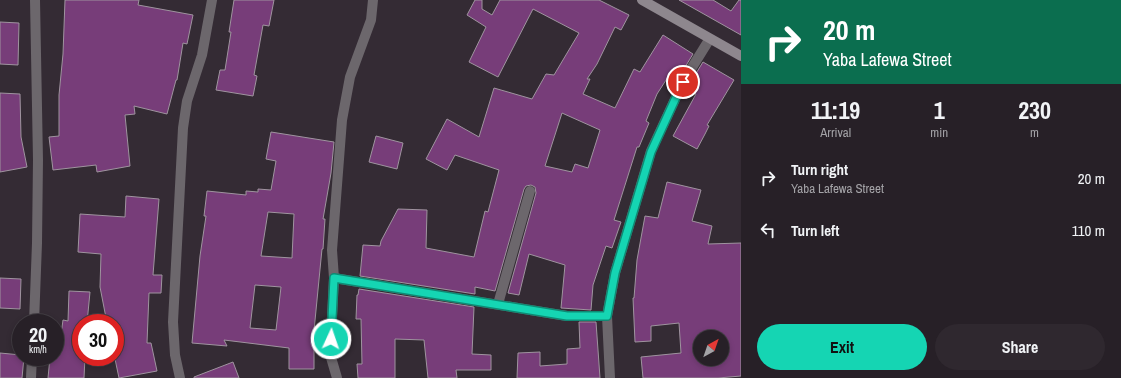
<!DOCTYPE html>
<style>
body{margin:0;font-family:"Archivo Narrow",sans-serif;background:#2f282f;color:#f1f3f6;height:100vh;display:flex;flex-direction:column;font-size:15px;white-space:nowrap}
*{box-sizing:border-box;margin:0}
p{font-size:13px;color:#a4a3a7}
.icon{flex:none;width:22px;height:22px;fill:none;stroke:currentColor;stroke-width:2;stroke-linecap:round;stroke-linejoin:round}
.map{position:relative;flex:1;overflow:hidden}
.drawer{display:flex;flex-direction:column;background:#272027;width:380px}
.drawer>*{flex:none}
.banner{background:#0b6e4f;color:#fff;overflow:hidden}
.needle{width:26px;rotate:40deg}
.buttons{position:absolute;left:693px;top:330px;display:grid;gap:8px}
.buttons a{display:grid;place-items:center;width:36px;height:36px;border-radius:50%;background:#272027;box-shadow:0 2px 6px #0003,0 0 0 1px #433e44;font-size:20px}
.speed{position:absolute;left:12px;top:314px;display:flex;gap:8px;font-size:20px;font-weight:700;text-align:center}
.speed>*{display:grid;place-content:center;width:52px;height:52px;border-radius:50%;background:#272027;box-shadow:0 2px 6px #0003,0 0 0 1px #433e44;line-height:1}
.speed small{font-size:10px;font-weight:400}
.speed .limit{border:6px solid #d22;background:#fff;color:#111}
.pin{position:absolute;display:grid;place-items:center;width:34px;height:34px;color:#fff;margin:-17px;border:2px solid #fff;border-radius:50%;box-shadow:0 1px 4px #0007}
.me{position:absolute;width:44px;margin:-22px;rotate:3deg;stroke-linejoin:round;filter:drop-shadow(0 0 3px #0008)}
.turn{display:flex;align-items:center;gap:14px;height:84px;padding:0 16px;font-size:18px}
.turn .icon{width:52px;height:52px;stroke-width:2.5}
.turn b{display:block;font-size:28px;line-height:34px}
.eta{display:flex;justify-content:space-evenly;align-items:center;height:68px;text-align:center}
.eta b{font-size:24px;font-weight:800;line-height:28px}
.primary-button{display:flex;gap:8px;margin-top:auto;padding:8px 16px}
.primary-button a{flex:1;height:46px;border-radius:24px;background:#15d5b3;color:#111;font-size:16px;font-weight:800;line-height:46px;text-align:center}
.primary-button a+a{background:#2f282f;color:#f1f3f6}
ul{padding:0;list-style:none}
li{display:flex;align-items:center;gap:12px;height:52px;padding:0 16px}
li div{flex:1}
li b{display:block;font-size:15px}
li em{font-style:normal}
main{display:flex;flex:1;min-height:0}
.map>svg:first-child{display:block}
.building{fill:#773d79;stroke:#9f949f;fill-rule:evenodd}
.lines{fill:none;stroke-linecap:round;stroke-linejoin:round}
.minor{stroke:#6c676c;stroke-width:10}
.secondary{stroke:#8e878e;stroke-width:10}
.route-casing{stroke:#0e8a74;stroke-width:10}
.route{stroke:#15d5b3;stroke-width:7}
</style>
<main>
<div class="map">
<svg width="741" height="378" viewBox="0 0 741 378">
<rect width="100%" height="100%" fill="#342b34"/>
<g class="building">
<path d="M 65,0 L 139,0 L 138,5 L 193,15 L 187,44 L 183,43 L 177,80 L 176,80 L 167,114 L 134,106 L 135,114 L 125,115 L 130,166 L 97,172 L 96,165 L 53,170 L 49,137 L 59,136 L 59,95 L 63,54 Z"/>
<path d="M 234,0 L 274,0 L 269,26 L 263,25 L 254,75 L 257,76 L 253,96 L 216,90 L 220,70 L 225,70 L 231,32 L 229,32 Z"/>
<path d="M 475,0 L 482,0 L 482,9 L 492,15 L 500,0 L 599,0 L 629,15 L 621,30 L 615,27 L 597,64 L 587,79 L 590,79 L 583,94 L 615,108 L 634,69 L 640,72 L 663,35 L 693,54 L 676,82 L 668,77 L 657,94 L 646,121 L 649,123 L 639,147 L 637,147 L 614,220 L 621,222 L 612,248 L 606,246 L 593,285 L 591,310 L 561,308 L 565,265 L 529,254 L 519,295 L 508,293 L 536,193 L 535,187 L 531,185 L 526,186 L 524,189 L 495,291 L 475,287 L 475,294 L 360,276 L 363,245 L 380,246 L 381,241 L 398,209 L 427,210 L 426,248 L 474,257 L 485,211 L 488,212 L 499,170 L 455,155 L 447,170 L 426,159 L 447,119 L 479,137 L 494,88 L 532,99 L 546,74 L 554,75 L 579,33 L 533,9 L 498,77 L 469,62 L 486,27 L 467,15 ZM 562,113 L 600,130 L 588,168 L 575,164 L 572,172 L 545,166 Z"/>
<path d="M 679,0 L 713,0 L 731,11 L 739,0 L 741,0 L 741,35 Z"/>
<path d="M 0,22 L 19,23 L 18,65 L 0,64 Z"/>
<path d="M 703,62 L 734,80 L 707,125 L 709,126 L 705,134 L 697,149 L 673,136 L 696,94 L 687,88 Z"/>
<path d="M 0,93 L 20,94 L 21,137 L 27,167 L 0,172 Z"/>
<path d="M 271,132 L 334,142 L 331,173 L 323,219 L 325,219 L 323,249 L 322,249 L 313,341 L 314,341 L 314,369 L 289,369 L 289,348 L 224,340 L 227,346 L 192,343 L 200,256 L 206,216 L 204,216 L 207,191 L 246,195 L 246,191 L 258,192 L 258,189 L 271,190 L 276,161 L 266,159 ZM 268,212 L 294,214 L 292,258 L 261,256 ZM 255,285 L 281,287 L 276,330 L 250,328 Z"/>
<path d="M 376,136 L 403,143 L 397,169 L 369,162 Z"/>
<path d="M 667,182 L 701,190 L 692,221 L 712,226 L 708,244 L 741,243 L 741,376 L 718,378 L 643,378 L 641,357 L 681,353 L 679,323 L 651,326 L 651,341 L 635,342 L 633,298 L 634,298 L 637,260 L 645,216 L 658,218 ZM 700,337 L 722,337 L 722,359 L 700,359 Z"/>
<path d="M 126,196 L 159,199 L 153,275 L 162,275 L 161,293 L 149,293 L 147,343 L 151,343 L 157,371 L 119,378 L 115,359 L 115,323 L 107,323 L 100,287 L 101,254 L 78,252 L 80,214 L 125,217 Z"/>
<path d="M 0,278 L 21,279 L 20,309 L 0,308 Z"/>
<path d="M 359,289 L 474,307 L 472,354 L 491,355 L 491,370 L 456,370 L 457,378 L 428,378 L 424,340 L 395,339 L 395,378 L 358,378 L 357,364 L 362,364 L 361,319 L 356,319 L 357,295 L 358,295 Z"/>
<path d="M 69,291 L 90,292 L 87,323 L 81,323 L 81,357 L 85,357 L 84,378 L 48,378 L 50,357 L 55,357 L 55,346 L 59,346 L 58,336 L 61,335 L 63,320 L 68,321 Z"/>
<path d="M 596,322 L 600,378 L 517,378 L 518,353 L 540,352 L 540,366 L 567,364 L 567,349 L 580,348 L 579,322 Z"/>
<path d="M 0,353 L 21,355 L 21,357 L 24,357 L 22,378 L 0,378 Z"/>
<path d="M 233,362 L 239,378 L 194,378 L 194,377 Z"/>
</g>
<g class="lines">
<g class="minor">
<path d="M 334,278 L 567,316 L 607,316"/>
<path d="M 498,304 L 530,191"/>
<path d="M 34,323 L 37,243 L 38,160 L 35,0"/>
<path d="M 31,378 L 32,357"/>
<path d="M 180,378 L 175,355 L 173,322 L 183,128 L 187,101 L 202,55 L 212,0"/>
<path d="M 337,378 L 330,354 L 334,278 L 332,250 L 342,120 L 350,77 L 371,20 L 373,0"/>
<path d="M 610,378 L 607,316 L 615,273 L 651,151 L 683,82 L 709,40"/>
</g>
<path class="secondary" d="M 642,0 L 741,56"/>
</g>
<g class="lines">
<g class="route-casing">
<path id="route" d="M 331,339 L 334,278 L 567,316 L 607,316 L 615,273 L 651,152 L 683,82"/>
</g>
<use href="#route" class="route"/>
</g>
</svg>
<div class="buttons">
<a><svg class="needle" viewBox="-14 -14 28 28"><path d="M0-13l5 13h-10z" fill="#e53935"/><path d="M0 13l5-13h-10z" fill="#a4a3a7"/></svg></a>
</div>
<div class="speed"><div>20<small>km/h</small></div><div class="limit">30</div></div>
<div class="pin" style="left:683px;top:82px;background:#d93025"><svg class="icon" aria-label="arrive" viewBox="0 0 24 24"><path d="M6 21V4h12l-3 4 3 4H6"/></svg></div>
<svg class="me" style="left:331px;top:339px" viewBox="-20 -20 40 40"><circle r="17" fill="#15d5b3" stroke="#fff" stroke-width="3"/><path d="M0-11L8 9 0 5-8 9z" fill="#fff"/></svg>
</div>
<section class="drawer">
<div class="banner">
<div class="turn"><svg class="icon" aria-label="right" viewBox="0 0 24 24"><path d="M7 20v-9h11M14 6l5 5-5 5"/></svg><div><b>20 m</b>Yaba Lafewa Street</div></div>
</div>
<div class="eta">
<div><b>11:19</b><p>Arrival</p></div>
<div><b>1</b><p>min</p></div>
<div><b>230</b><p>m</p></div>
</div>
<ul>
<li><svg class="icon" aria-label="right" viewBox="0 0 24 24"><path d="M7 20v-9h11M14 6l5 5-5 5"/></svg><div><b>Turn right</b><p>Yaba Lafewa Street</p></div><em>20 m</em></li>
<li><svg class="icon" aria-label="left" viewBox="0 0 24 24"><path d="M17 20v-9H6M10 6l-5 5 5 5"/></svg><div><b>Turn left</b></div><em>110 m</em></li>
</ul>
<div class="primary-button"><a>Exit</a><a>Share</a></div>
</section>
</main>
